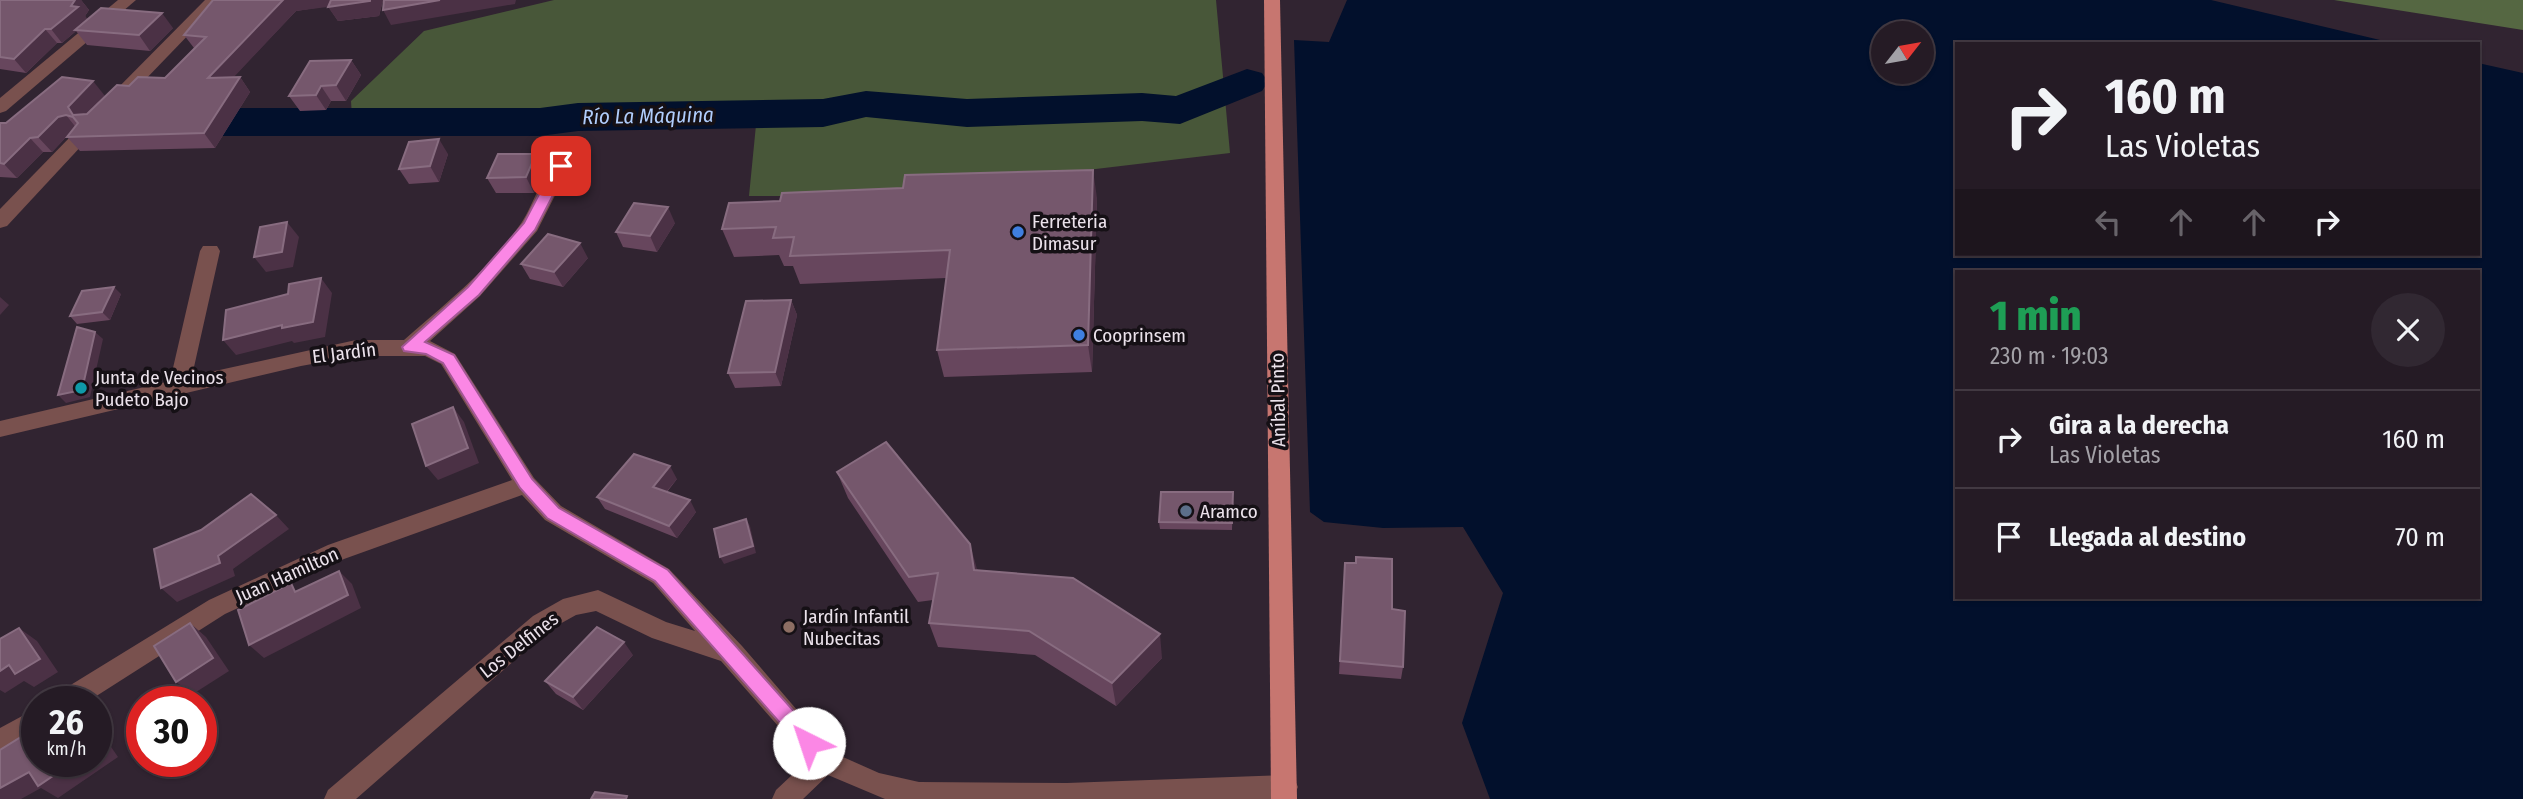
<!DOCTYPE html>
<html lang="es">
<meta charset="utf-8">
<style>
body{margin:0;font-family:"Fira Sans Condensed",sans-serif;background:#312832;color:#f1f3f6;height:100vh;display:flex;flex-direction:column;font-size:26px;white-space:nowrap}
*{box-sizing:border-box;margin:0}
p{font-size:23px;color:#a3a1a7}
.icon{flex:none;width:38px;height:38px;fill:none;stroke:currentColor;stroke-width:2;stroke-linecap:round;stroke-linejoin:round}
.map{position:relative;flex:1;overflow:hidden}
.details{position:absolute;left:1955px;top:270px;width:525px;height:329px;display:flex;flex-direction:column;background:#251b25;border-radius:0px;box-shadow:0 2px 5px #0004,0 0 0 2px #423942}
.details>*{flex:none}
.banner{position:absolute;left:1955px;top:42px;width:525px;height:214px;border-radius:0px;box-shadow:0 2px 5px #0004,0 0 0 2px #423942;background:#251b25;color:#f1f3f6;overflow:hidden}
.needle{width:46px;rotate:59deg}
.buttons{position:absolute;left:1871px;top:21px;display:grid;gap:14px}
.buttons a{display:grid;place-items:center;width:63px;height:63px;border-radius:50%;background:#251b25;box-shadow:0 2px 5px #0004,0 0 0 2px #423942;font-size:35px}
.speed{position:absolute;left:21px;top:686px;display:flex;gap:14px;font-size:35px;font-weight:700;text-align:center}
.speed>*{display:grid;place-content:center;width:91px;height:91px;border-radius:50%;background:#251b25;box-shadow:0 2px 5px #0004,0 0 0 2px #423942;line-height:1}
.speed small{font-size:18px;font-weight:400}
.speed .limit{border:10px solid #d22;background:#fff;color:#111}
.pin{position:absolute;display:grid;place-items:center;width:60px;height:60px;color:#fff;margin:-30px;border-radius:14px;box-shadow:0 4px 10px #0006}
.me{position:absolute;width:77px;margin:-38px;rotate:319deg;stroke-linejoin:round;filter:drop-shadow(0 0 5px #0008)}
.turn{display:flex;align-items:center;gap:24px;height:147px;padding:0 35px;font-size:32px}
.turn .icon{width:91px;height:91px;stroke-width:2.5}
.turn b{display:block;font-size:49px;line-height:60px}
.lanes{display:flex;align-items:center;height:66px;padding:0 35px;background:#0003;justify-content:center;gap:35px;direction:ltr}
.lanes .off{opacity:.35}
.round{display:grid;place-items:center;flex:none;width:74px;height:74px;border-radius:37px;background:#312832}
.headline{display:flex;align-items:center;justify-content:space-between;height:119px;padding:0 35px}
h1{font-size:42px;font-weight:800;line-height:52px;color:#1e9e55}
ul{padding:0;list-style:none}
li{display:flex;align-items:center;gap:21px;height:98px;padding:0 35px;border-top:2px solid #423942}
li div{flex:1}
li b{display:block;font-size:26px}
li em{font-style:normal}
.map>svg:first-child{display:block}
.green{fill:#485739}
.forest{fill:#556742}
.water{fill:#02102c;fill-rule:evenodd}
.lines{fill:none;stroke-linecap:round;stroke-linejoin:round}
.river{fill:#02102c;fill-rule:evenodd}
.minor{fill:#79514e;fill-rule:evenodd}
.major{fill:#c77670;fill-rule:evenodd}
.wall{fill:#67465d}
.shaded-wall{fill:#4b3145}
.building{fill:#75576c;stroke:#886c80;stroke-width:2}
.route{fill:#fb87e5;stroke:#a35895;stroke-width:2}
.shop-dot{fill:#3f7fe0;stroke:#151015;stroke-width:2.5}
.culture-dot{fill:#0f9aa8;stroke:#151015;stroke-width:2.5}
.service-dot{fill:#5c6f8a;stroke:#151015;stroke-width:2.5}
.education-dot{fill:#8d6e63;stroke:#151015;stroke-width:2.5}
.labels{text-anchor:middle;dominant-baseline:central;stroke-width:7;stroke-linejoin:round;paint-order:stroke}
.poi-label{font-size:19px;fill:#ebe2eb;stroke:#151015;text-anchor:start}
.street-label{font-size:19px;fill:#ebe2eb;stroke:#151015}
.water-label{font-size:21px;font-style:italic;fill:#b0cdfc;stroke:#151015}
</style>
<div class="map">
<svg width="2523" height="799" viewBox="0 0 2523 799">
<rect width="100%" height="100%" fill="#312431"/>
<path class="green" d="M 554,0 L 1216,0 L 1230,153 L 869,196 L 749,196 L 756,125 L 353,133 L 351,101 L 424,31 Z"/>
<path class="forest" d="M 2334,0 L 2523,0 L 2523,30 Z"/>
<path class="water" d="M 1347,0 L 2211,0 L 2397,44 L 1956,44 L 1956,254 L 2478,254 L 2478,63 L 2523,73 L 2523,799 L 1490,799 L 1462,723 L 1503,593 L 1463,527 L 1383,528 L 1324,522 L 1310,512 L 1294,40 L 1329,42 ZM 1883,33 L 1922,33 L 1922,72 L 1883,72 ZM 1956,271 L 2478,271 L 2478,597 L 1956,597 Z"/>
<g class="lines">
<path class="river" d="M 1247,69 L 1262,73 L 1268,82 L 1262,91 L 1180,124 L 1142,121 L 967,127 L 866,117 L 823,127 L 578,131 L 540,136 L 163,136 L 148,132 L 142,122 L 148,112 L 163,108 L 540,108 L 578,103 L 823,99 L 866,91 L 967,99 L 1142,93 L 1176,96 Z"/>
<g class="minor">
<path d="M 118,0 L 136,0 L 6,111 L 0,113 L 0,98 Z"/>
<path d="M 205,0 L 222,0 L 115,111 L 103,111 L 100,107 L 103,103 Z"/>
<path d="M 79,132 L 85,134 L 88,138 L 85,142 L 7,226 L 0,228 L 0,209 L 73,134 Z"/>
<path d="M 561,160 L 570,166 L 537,231 L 480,296 L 430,341 L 455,354 L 534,478 L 561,506 L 669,569 L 742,646 L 834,753 L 879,773 L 919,782 L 1067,783 L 1285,775 L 1294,778 L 1298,787 L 1294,796 L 1286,799 L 885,799 L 828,775 L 803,799 L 772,799 L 776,790 L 808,760 L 721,661 L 652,638 L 596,611 L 576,615 L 549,630 L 356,799 L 324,799 L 328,790 L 533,616 L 563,599 L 598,590 L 666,622 L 695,631 L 653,583 L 545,520 L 522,495 L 344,559 L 225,614 L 87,702 L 53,702 L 56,694 L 209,600 L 328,545 L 512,480 L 441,364 L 425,356 L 356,356 L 301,366 L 0,437 L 0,421 L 170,381 L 200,251 L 203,246 L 217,246 L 220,251 L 192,376 L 356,340 L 404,340 C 445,304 491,268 522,222 C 532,208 546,164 561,160 Z"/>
<path d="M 37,708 L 37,733 L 0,754 L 0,728 Z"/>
</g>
<path class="major" d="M 1264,0 L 1280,0 L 1297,799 L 1271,799 Z"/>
</g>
<g class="wall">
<path d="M 81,0 L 89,10 L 85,16 L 87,19 L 173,28 L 150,51 L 87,45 L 76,31 L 62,43 L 57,43 L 26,73 L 0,69 L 0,1 Z"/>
<path d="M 213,0 L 383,0 L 379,16 L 338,21 L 328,6 L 296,11 L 233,77 L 240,77 L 250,92 L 215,148 L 80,151 L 67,137 L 68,135 L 52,152 L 43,152 L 17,178 L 0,177 L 0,123 L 6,123 L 105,96 L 129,86 L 165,78 L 194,48 L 184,35 Z"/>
<path d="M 351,60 L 361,75 L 346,101 L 331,101 L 326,110 L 300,111 L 289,96 Z"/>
<path d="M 448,154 L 439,182 L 409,184 L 399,169 Z"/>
<path d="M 544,169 L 534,193 L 496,193 L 487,178 Z"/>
<path d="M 1097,198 L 1092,372 L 944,377 L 937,350 L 946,278 L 800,284 L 793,266 L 784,266 L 779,255 L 734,257 L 722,229 Z"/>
<path d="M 675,223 L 657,252 L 623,247 L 616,232 Z"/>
<path d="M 588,258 L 563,287 L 530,279 L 521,264 Z"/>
<path d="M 121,294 L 110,320 L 77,324 L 70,316 Z"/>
<path d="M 791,300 L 797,315 L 781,386 L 735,388 L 728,373 Z"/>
<path d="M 837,472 L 978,570 L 1162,658 L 1116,706 L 1035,655 L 938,647 L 929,623 L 933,600 L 918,602 L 848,498 Z"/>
<path d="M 677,479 L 667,492 L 696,512 L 677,538 L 605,509 L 597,497 Z"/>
<path d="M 1233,492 L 1232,530 L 1160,529 L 1159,522 Z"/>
<path d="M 1356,557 L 1392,609 L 1403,667 L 1401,679 L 1339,674 L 1345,563 L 1355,563 Z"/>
<path d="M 633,655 L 583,710 L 556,694 L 545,681 Z"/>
</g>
<g class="shaded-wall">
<path d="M 67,0 L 81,0 L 89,10 L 85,16 L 89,21 L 75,30 L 76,31 L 62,43 L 51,29 L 71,6 Z"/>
<path d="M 283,0 L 340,0 L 343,5 L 296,11 L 219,93 L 208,78 Z"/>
<path d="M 370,0 L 383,0 L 379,16 L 338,21 L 328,7 Z"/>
<path d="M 440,0 L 516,0 L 515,4 L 391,25 L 383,10 Z"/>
<path d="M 162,13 L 173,28 L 150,51 L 139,35 Z"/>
<path d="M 45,29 L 57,43 L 26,73 L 14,59 Z"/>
<path d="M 351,60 L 361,75 L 346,101 L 336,85 Z"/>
<path d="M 240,77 L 250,92 L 215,148 L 204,133 Z"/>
<path d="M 93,81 L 105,96 L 86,130 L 73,115 L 68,107 Z"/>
<path d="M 321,86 L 331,101 L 326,110 L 316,95 Z"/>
<path d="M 66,115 L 78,130 L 71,132 L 52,152 L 38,137 L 58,117 Z"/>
<path d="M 30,138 L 43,152 L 17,178 L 4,164 Z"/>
<path d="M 439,139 L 448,154 L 439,182 L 430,166 Z"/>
<path d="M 536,154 L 544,169 L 534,193 L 526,177 Z"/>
<path d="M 1093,170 L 1097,198 L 1092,372 L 1088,345 Z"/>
<path d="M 668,207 L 675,223 L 657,252 L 650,236 Z"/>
<path d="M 287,222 L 299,237 L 293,267 L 266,272 L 254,257 Z"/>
<path d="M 580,243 L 588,258 L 563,287 L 554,272 Z"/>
<path d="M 321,278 L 332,293 L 325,337 L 294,343 L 292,341 L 236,355 L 223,340 Z"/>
<path d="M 114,287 L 121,294 L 110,320 L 102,312 Z"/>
<path d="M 0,297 L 9,305 L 0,315 Z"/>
<path d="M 791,300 L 797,315 L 781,386 L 775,372 Z"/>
<path d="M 95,332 L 103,339 L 90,397 L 66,403 L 58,395 Z"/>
<path d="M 453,407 L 464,422 L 479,463 L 438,480 L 426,466 Z"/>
<path d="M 670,466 L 677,479 L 660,499 L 653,487 Z"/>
<path d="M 690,500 L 696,512 L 677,538 L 669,526 Z"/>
<path d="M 276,515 L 289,529 L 233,569 L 235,576 L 177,602 L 161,588 L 218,556 Z"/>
<path d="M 746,519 L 750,526 L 756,553 L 724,564 L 720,557 Z"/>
<path d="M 970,544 L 977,569 L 982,595 L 974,570 Z"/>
<path d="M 339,571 L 352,584 L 361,608 L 264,658 L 249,645 Z"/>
<path d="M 190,623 L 206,637 L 229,671 L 193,694 L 176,682 Z"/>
<path d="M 19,628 L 37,641 L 58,672 L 34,687 L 24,681 L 5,693 L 0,690 L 0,671 Z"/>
<path d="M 1160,634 L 1162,658 L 1116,706 L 1112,683 Z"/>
<path d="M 624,642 L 633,655 L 583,710 L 573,697 Z"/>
<path d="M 96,725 L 118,757 L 58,798 L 41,788 L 21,799 L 0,799 L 0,788 L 29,772 L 75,761 L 96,761 Z"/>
</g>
<g class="building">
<path d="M 0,0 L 75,0 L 71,6 L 78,7 L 51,29 L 45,29 L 14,59 L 0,57 Z"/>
<path d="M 213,0 L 283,0 L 208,78 L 240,77 L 204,133 L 67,137 L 78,123 L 73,117 L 66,115 L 58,117 L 38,137 L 30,138 L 4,164 L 0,163 L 0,123 L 6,123 L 62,77 L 93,81 L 68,107 L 73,115 L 87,114 L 117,85 L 129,86 L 138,77 L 165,78 L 206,37 L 184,35 Z"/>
<path d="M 331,0 L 370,0 L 370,1 L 328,7 Z"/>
<path d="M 384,0 L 440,0 L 383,10 Z"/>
<path d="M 101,8 L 162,13 L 139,35 L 75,30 Z"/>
<path d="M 351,60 L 336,85 L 321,86 L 316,95 L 289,96 L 310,61 Z"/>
<path d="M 439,139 L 430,166 L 399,169 L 409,142 Z"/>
<path d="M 498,154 L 536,154 L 526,177 L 487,178 Z"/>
<path d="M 1093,170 L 1088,345 L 937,350 L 950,250 L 790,256 L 794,237 L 773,238 L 776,227 L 722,229 L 729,203 L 780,201 L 782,193 L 903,188 L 905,175 Z"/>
<path d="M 634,203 L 668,207 L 650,236 L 616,232 Z"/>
<path d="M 287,222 L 282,252 L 254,257 L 260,227 Z"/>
<path d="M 548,234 L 580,243 L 554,272 L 521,264 Z"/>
<path d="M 321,278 L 313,322 L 282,328 L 282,325 L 223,340 L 226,310 L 288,294 L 289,284 Z"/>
<path d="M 114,287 L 102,312 L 70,316 L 82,291 Z"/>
<path d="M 791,300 L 775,372 L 728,373 L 746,301 Z"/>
<path d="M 77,327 L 95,332 L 82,390 L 58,395 Z"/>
<path d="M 453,407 L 468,448 L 426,466 L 412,424 Z"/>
<path d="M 886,442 L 970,544 L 974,570 L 1073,578 L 1160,634 L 1112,683 L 1029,631 L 929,623 L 938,573 L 909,577 L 837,472 Z"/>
<path d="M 634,454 L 670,466 L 653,487 L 690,500 L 669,526 L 597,497 Z"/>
<path d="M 1161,492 L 1233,492 L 1232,523 L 1159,522 Z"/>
<path d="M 251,494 L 276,515 L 218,556 L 220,563 L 161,588 L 154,549 L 201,530 Z"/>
<path d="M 746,519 L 753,546 L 720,557 L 714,529 Z"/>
<path d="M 1356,557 L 1392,559 L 1392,609 L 1405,611 L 1403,667 L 1340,661 L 1345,563 L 1356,563 Z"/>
<path d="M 339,571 L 348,595 L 249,645 L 238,610 L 291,583 L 295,592 Z"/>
<path d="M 190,623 L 213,658 L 176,682 L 154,646 Z"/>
<path d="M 597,627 L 624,642 L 573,697 L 545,681 Z"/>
<path d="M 19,628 L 40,659 L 15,674 L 9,665 L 0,671 L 0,639 Z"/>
<path d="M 37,727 L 37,761 L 75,761 L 38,786 L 29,772 L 0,788 L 0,750 Z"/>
<path d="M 595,792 L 627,796 L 626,799 L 591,799 Z"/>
</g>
<path class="route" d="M 561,162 L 568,166 L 535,230 L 479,295 L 425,342 L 454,355 L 532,479 L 559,508 L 668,570 L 816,736 L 819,743 L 816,749 L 809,752 L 803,749 L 655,581 L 547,518 L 520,488 L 443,363 L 426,354 L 404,351 L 402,347 L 468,287 L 524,223 L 554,166 Z"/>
<g class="shop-dot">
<circle cx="1018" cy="232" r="7"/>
<circle cx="1079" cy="335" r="7"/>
</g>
<circle class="culture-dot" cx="81" cy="388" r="7"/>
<circle class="service-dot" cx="1186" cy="511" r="7"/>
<circle class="education-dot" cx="789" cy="627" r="7"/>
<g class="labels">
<g class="poi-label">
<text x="1032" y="221">Ferreteria<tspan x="1032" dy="22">Dimasur</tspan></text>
<text x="1093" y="335">Cooprinsem</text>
<text x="95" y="377">Junta de Vecinos<tspan x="95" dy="22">Pudeto Bajo</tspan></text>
<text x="1200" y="511">Aramco</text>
<text x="803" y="616">Jardín Infantil<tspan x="803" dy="22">Nubecitas</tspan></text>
</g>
<g class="street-label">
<text transform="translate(344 353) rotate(-7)">El Jardín</text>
<text transform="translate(1278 400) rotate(-91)">Aníbal Pinto</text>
<text transform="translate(287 575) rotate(-24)">Juan Hamilton</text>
<text transform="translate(519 645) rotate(-38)">Los Delfines</text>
</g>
<g class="water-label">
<text transform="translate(648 116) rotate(-1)">Río La Máquina</text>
</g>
</g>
</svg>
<div class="buttons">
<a><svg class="needle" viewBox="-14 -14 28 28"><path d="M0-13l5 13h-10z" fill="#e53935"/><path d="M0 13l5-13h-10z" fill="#a3a1a7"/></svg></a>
</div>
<div class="speed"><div>26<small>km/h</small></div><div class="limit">30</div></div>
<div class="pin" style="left:561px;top:166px;background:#d93025"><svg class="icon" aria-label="arrive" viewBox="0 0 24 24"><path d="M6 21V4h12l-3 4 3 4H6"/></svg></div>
<svg class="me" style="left:809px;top:743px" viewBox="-20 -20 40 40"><circle r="19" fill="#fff"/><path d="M0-13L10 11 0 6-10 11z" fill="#fb87e5"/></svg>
<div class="banner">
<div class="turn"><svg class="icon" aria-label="right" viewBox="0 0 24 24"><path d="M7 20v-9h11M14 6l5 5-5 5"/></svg><div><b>160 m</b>Las Violetas</div></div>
<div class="lanes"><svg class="icon off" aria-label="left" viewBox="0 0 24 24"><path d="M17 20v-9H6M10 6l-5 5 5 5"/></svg><svg class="icon off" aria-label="ahead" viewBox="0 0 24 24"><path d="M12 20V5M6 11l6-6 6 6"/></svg><svg class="icon off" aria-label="ahead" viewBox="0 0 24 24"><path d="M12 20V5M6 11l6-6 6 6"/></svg><svg class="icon" aria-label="right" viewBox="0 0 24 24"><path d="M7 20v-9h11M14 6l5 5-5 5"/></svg></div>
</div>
<section class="details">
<div class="headline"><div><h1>1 min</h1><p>230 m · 19:03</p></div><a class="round"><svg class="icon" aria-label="close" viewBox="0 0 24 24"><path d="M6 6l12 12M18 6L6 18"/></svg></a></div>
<ul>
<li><svg class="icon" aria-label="right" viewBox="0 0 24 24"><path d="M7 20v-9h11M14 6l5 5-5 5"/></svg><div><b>Gira a la derecha</b><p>Las Violetas</p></div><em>160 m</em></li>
<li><svg class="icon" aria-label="arrive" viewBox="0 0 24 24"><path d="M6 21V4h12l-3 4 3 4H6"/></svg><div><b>Llegada al destino</b></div><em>70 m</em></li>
</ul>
</section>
</div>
